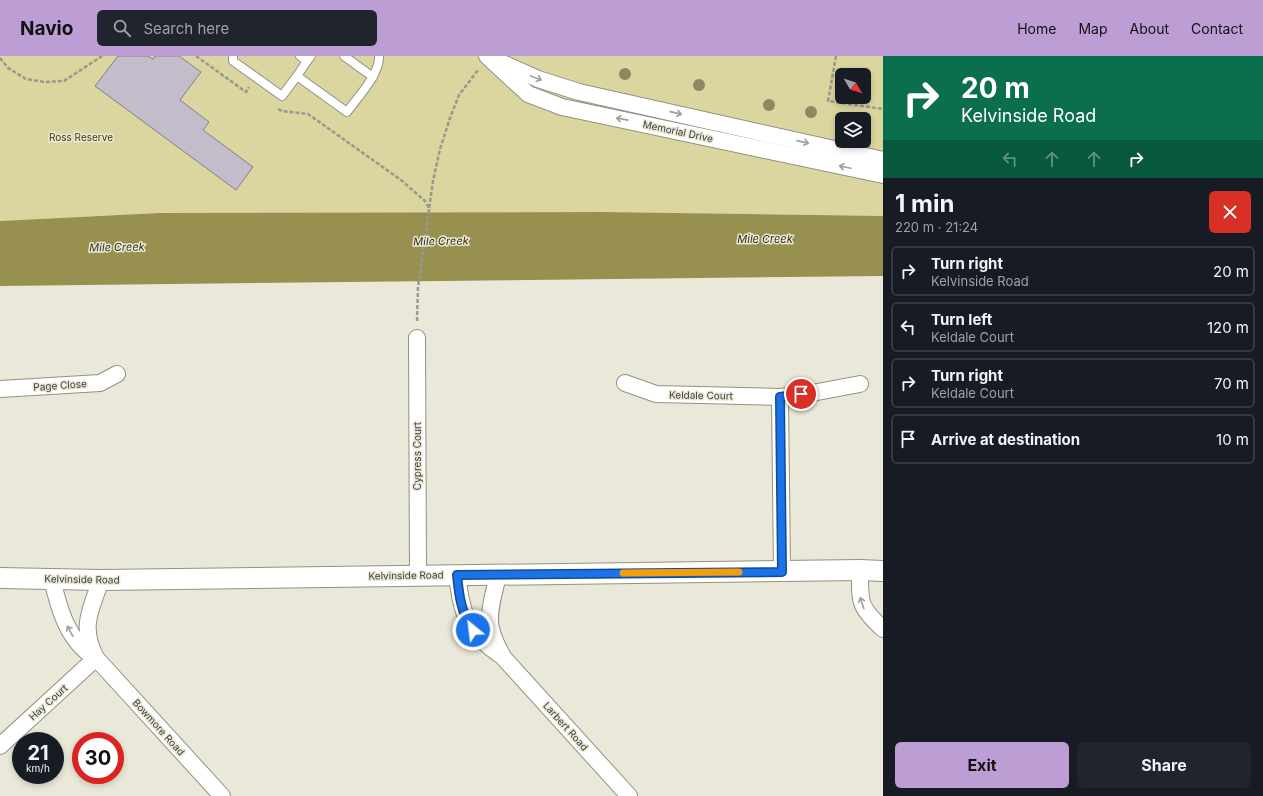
<!DOCTYPE html>
<meta charset="utf-8">
<style>
body{margin:0;font-family:Inter,sans-serif;background:#20242c;color:#f1f3f6;height:100vh;display:flex;flex-direction:column;font-size:15px;white-space:nowrap}
*{box-sizing:border-box;margin:0}
p{font-size:13px;color:#9ea1a6}
.icon{flex:none;width:22px;height:22px;fill:none;stroke:currentColor;stroke-width:2;stroke-linecap:round;stroke-linejoin:round}
.map{position:relative;flex:1;overflow:hidden}
.drawer{display:flex;flex-direction:column;background:#171b24;width:380px}
.drawer>*{flex:none}
.hud{background:#0b6e4f;color:#fff;overflow:hidden}
.needle{width:26px;rotate:129deg}
.fabs{position:absolute;left:835px;top:12px;display:grid;gap:8px}
.fabs a{display:grid;place-items:center;width:36px;height:36px;border-radius:6px;background:#171b24;box-shadow:0 2px 6px #0003;font-size:20px}
.speed{position:absolute;left:12px;top:676px;display:flex;gap:8px;font-size:20px;font-weight:700;text-align:center}
.speed>*{display:grid;place-content:center;width:52px;height:52px;border-radius:50%;background:#171b24;box-shadow:0 2px 6px #0003;line-height:1}
.speed small{font-size:10px;font-weight:400}
.speed .limit{border:6px solid #d22;background:#fff;color:#111}
.pin{position:absolute;display:grid;place-items:center;width:34px;height:34px;color:#fff;margin:-17px;border:2px solid #fff;border-radius:50%;box-shadow:0 1px 4px #0007}
.me{position:absolute;width:44px;margin:-22px;rotate:331deg;stroke-linejoin:round;filter:drop-shadow(0 0 3px #0008)}
.turn{display:flex;align-items:center;gap:14px;height:84px;padding:0 12px;font-size:18px}
.turn .icon{width:52px;height:52px;stroke-width:2.5}
.turn b{display:block;font-size:28px;line-height:34px}
.lanes{display:flex;align-items:center;height:38px;padding:0 12px;background:#0003;justify-content:center;gap:20px;direction:ltr}
.lanes .off{opacity:.35}
.round{display:grid;place-items:center;flex:none;width:42px;height:42px;border-radius:6px;background:#20242c}
.head{display:flex;align-items:center;justify-content:space-between;height:68px;padding:0 12px}
h1{font-size:24px;font-weight:700;line-height:30px}
.action{display:flex;gap:8px;margin-top:auto;padding:8px 12px}
.action a{flex:1;height:46px;border-radius:6px;background:#bd9ed4;color:#111;font-size:16px;font-weight:700;line-height:46px;text-align:center}
.action a+a{background:#20242c;color:#f1f3f6}
ul{padding:0;list-style:none}
li{display:flex;align-items:center;gap:12px;height:50px;margin:0 8px 6px;padding:0 4px;border:2px solid #363941;border-radius:6px}
li div{flex:1}
li b{display:block;font-size:15px}
li em{font-style:normal}
header{display:flex;align-items:center;gap:24px;box-sizing:border-box;height:56px;padding:0 20px;background:#bd9ed4;color:#111}
header strong{font-size:19px}
nav{display:flex;gap:22px;margin-inline-start:auto;font-size:14px}
.search{width:280px;height:36px;background:#20242c;display:flex;align-items:center;gap:10px;box-sizing:border-box;padding:0 14px;border-radius:6px;color:#9ea1a6;font-size:15px}
main{display:flex;flex:1;min-height:0}
.map>svg:first-child{display:block}
.green{fill:#dbd59f;fill-rule:evenodd}
.water{fill:#98904f}
.building{fill:#c3bcca;stroke:#867f8b}
.lines{fill:none;stroke-linecap:round;stroke-linejoin:round}
.service-casing{stroke:#929183;stroke-width:10}
.minor-casing{stroke:#929183;stroke-width:18}
.tertiary-casing{stroke:#929183;stroke-width:22}
.path{stroke:#98988d;stroke-width:2.5;stroke-dasharray:4 2;stroke-linecap:butt}
.service{stroke:#fff;stroke-width:8}
.minor{stroke:#fff;stroke-width:16}
.tertiary{stroke:#fff;stroke-width:20}
.tree{fill:#8b8862}
.oneway{stroke:#9e9e9b}
.route-casing{stroke:#114b97;stroke-width:10}
.route{stroke:#1a73e8;stroke-width:7}
.slow{stroke:#f59e0b;stroke-width:7}
.labels{text-anchor:middle;dominant-baseline:central;stroke-width:3;stroke-linejoin:round;paint-order:stroke}
.street-label{font-size:10px;fill:#3d3d37;stroke:#eae9d9}
.park-label{font-size:10px;fill:#3e3800;stroke:#eae9d9}
.water-label{font-size:11px;font-style:italic;fill:#343012;stroke:#eae9d9}
</style>
<header>
<strong>Navio</strong>
<div class="search"><svg class="icon" aria-label="search" viewBox="0 0 24 24"><circle cx="10" cy="10" r="6"/><path d="M15 15l6 6"/></svg>Search here</div>
<nav><a>Home</a><a>Map</a><a>About</a><a>Contact</a></nav>
</header>
<main>
<div class="map">
<svg width="883" height="740" viewBox="0 0 883 740">
<rect width="100%" height="100%" fill="#eae9d9"/>
<path class="green" d="M 0,0 L 883,0 L 883,160 L 604,156 L 159,157 L 0,165 ZM 842,19 L 864,19 L 864,41 L 842,41 ZM 842,63 L 864,63 L 864,85 L 842,85 Z"/>
<path class="water" d="M 604,156 L 883,160 L 883,220 L 0,230 L 0,165 L 159,157 Z"/>
<path class="building" d="M 118,0 L 148,0 L 153,3 L 155,0 L 179,0 L 201,16 L 180,44 L 209,66 L 203,74 L 253,111 L 236,134 L 95,30 Z"/>
<g class="lines">
<g class="service-casing">
<g id="service">
<path d="M 233,0 L 233,5 L 282,40 L 297,20 L 347,56 C 358,41 380,18 379,0"/>
<path d="M 300,0 L 307,5 L 311,0"/>
<path d="M 344,0 L 373,21"/>
<path d="M 297,20 L 307,5"/>
</g>
</g>
<g class="minor-casing">
<g id="minor">
<path d="M 487,0 L 528,38 L 562,51 L 883,119"/>
<path d="M 500,6 L 538,23 L 579,36 L 883,104"/>
<path d="M 417,282 L 418,519"/>
<path d="M 625,327 L 656,338 L 780,341 L 812,337 L 860,328"/>
<path d="M 0,333 L 100,327 L 117,318"/>
<path d="M 780,341 L 782,516"/>
<path d="M 860,514 C 860,546 858,550 883,573"/>
<path d="M 457,519 C 462,559 467,577 502,600 L 629,740"/>
<path d="M 498,519 C 495,534 487,557 491,572 C 493,582 497,590 502,599"/>
<path d="M 52,523 C 59,553 67,584 95,602"/>
<path d="M 101,524 C 90,555 80,571 96,602 L 222,740"/>
<path d="M 0,690 L 96,602"/>
</g>
</g>
<g class="tertiary-casing">
<path id="tertiary" d="M 0,522 L 101,524 L 860,514 L 883,515"/>
</g>
<g class="path">
<path d="M 196,0 L 246,36 L 249,31"/>
<path d="M 836,0 L 828,45 L 883,53"/>
<path d="M 0,2 L 8,12 L 26,23 L 44,26 L 64,25 L 102,0"/>
<path d="M 278,53 L 282,55 L 308,58 L 401,124 L 425,145 L 430,154"/>
<path d="M 417,265 L 418,231 L 433,125 L 440,93 L 450,62 L 459,39 L 478,14"/>
</g>
<use href="#service" class="service"/>
<use href="#minor" class="minor"/>
<use href="#tertiary" class="tertiary"/>
</g>
<g class="tree">
<circle cx="625" cy="18" r="6"/>
<circle cx="699" cy="29" r="6"/>
<circle cx="769" cy="49" r="6"/>
<circle cx="811" cy="56" r="6"/>
</g>
<defs><path id="oneway-shaft" d="M-6 0H5M1.5-3L5.5 0L1.5 3" fill="none" stroke-width="1.6" stroke-linecap="round" stroke-linejoin="round"/></defs>
<g class="oneway">
<use href="#oneway-shaft" transform="translate(536 22) rotate(22)"/>
<use href="#oneway-shaft" transform="translate(676 57) rotate(13)"/>
<use href="#oneway-shaft" transform="translate(622 63) rotate(-169)"/>
<use href="#oneway-shaft" transform="translate(803 86) rotate(13)"/>
<use href="#oneway-shaft" transform="translate(845 111) rotate(-168)"/>
<use href="#oneway-shaft" transform="translate(862 547) rotate(-108)"/>
<use href="#oneway-shaft" transform="translate(70 575) rotate(-119)"/>
</g>
<g class="lines">
<g class="route-casing">
<path id="route" d="M 473,574 C 461,557 459,539 457,519 L 782,516 L 780,341 L 801,338"/>
</g>
<use href="#route" class="route"/>
<path class="slow" d="M 623,517 L 739,516"/>
</g>
<g class="labels">
<g class="street-label">
<text transform="translate(678 75) rotate(12)">Memorial Drive</text>
<text transform="translate(60 329) rotate(-4)">Page Close</text>
<text transform="translate(701 339) rotate(1)">Keldale Court</text>
<text transform="translate(417 400) rotate(-90)">Cypress Court</text>
<text transform="translate(406 519) rotate(-1)">Kelvinside Road</text>
<text transform="translate(82 523) rotate(1)">Kelvinside Road</text>
<text transform="translate(48 646) rotate(-42)">Hay Court</text>
<text transform="translate(566 670) rotate(48)">Larbert Road</text>
<text transform="translate(159 671) rotate(48)">Bowmore Road</text>
</g>
<g class="park-label">
<text x="81" y="81">Ross Reserve</text>
</g>
<g class="water-label">
<text x="765" y="183">Mile Creek</text>
<text transform="translate(441 185) rotate(-1)">Mile Creek</text>
<text transform="translate(117 191) rotate(-1)">Mile Creek</text>
</g>
</g>
</svg>
<div class="fabs">
<a><svg class="needle" viewBox="-14 -14 28 28"><path d="M0-13l5 13h-10z" fill="#e53935"/><path d="M0 13l5-13h-10z" fill="#9ea1a6"/></svg></a>
<a><svg class="icon" aria-label="layers" viewBox="0 0 24 24"><path d="M12 4l9 5-9 5-9-5zM3 14l9 5 9-5"/></svg></a>
</div>
<div class="speed"><div>21<small>km/h</small></div><div class="limit">30</div></div>
<div class="pin" style="left:801px;top:338px;background:#d93025"><svg class="icon" aria-label="arrive" viewBox="0 0 24 24"><path d="M6 21V4h12l-3 4 3 4H6"/></svg></div>
<svg class="me" style="left:473px;top:574px" viewBox="-20 -20 40 40"><circle r="17" fill="#1a73e8" stroke="#fff" stroke-width="3"/><path d="M0-11L8 9 0 5-8 9z" fill="#fff"/></svg>
</div>
<section class="drawer">
<div class="hud">
<div class="turn"><svg class="icon" aria-label="right" viewBox="0 0 24 24"><path d="M7 20v-9h11M14 6l5 5-5 5"/></svg><div><b>20 m</b>Kelvinside Road</div></div>
<div class="lanes"><svg class="icon off" aria-label="left" viewBox="0 0 24 24"><path d="M17 20v-9H6M10 6l-5 5 5 5"/></svg><svg class="icon off" aria-label="ahead" viewBox="0 0 24 24"><path d="M12 20V5M6 11l6-6 6 6"/></svg><svg class="icon off" aria-label="ahead" viewBox="0 0 24 24"><path d="M12 20V5M6 11l6-6 6 6"/></svg><svg class="icon" aria-label="right" viewBox="0 0 24 24"><path d="M7 20v-9h11M14 6l5 5-5 5"/></svg></div>
</div>
<div class="head"><div><h1>1 min</h1><p>220 m · 21:24</p></div><a class="round" style="background:#d93025;color:#fff"><svg class="icon" aria-label="close" viewBox="0 0 24 24"><path d="M6 6l12 12M18 6L6 18"/></svg></a></div>
<ul>
<li><svg class="icon" aria-label="right" viewBox="0 0 24 24"><path d="M7 20v-9h11M14 6l5 5-5 5"/></svg><div><b>Turn right</b><p>Kelvinside Road</p></div><em>20 m</em></li>
<li><svg class="icon" aria-label="left" viewBox="0 0 24 24"><path d="M17 20v-9H6M10 6l-5 5 5 5"/></svg><div><b>Turn left</b><p>Keldale Court</p></div><em>120 m</em></li>
<li><svg class="icon" aria-label="right" viewBox="0 0 24 24"><path d="M7 20v-9h11M14 6l5 5-5 5"/></svg><div><b>Turn right</b><p>Keldale Court</p></div><em>70 m</em></li>
<li><svg class="icon" aria-label="arrive" viewBox="0 0 24 24"><path d="M6 21V4h12l-3 4 3 4H6"/></svg><div><b>Arrive at destination</b></div><em>10 m</em></li>
</ul>
<div class="action"><a>Exit</a><a>Share</a></div>
</section>
</main>
